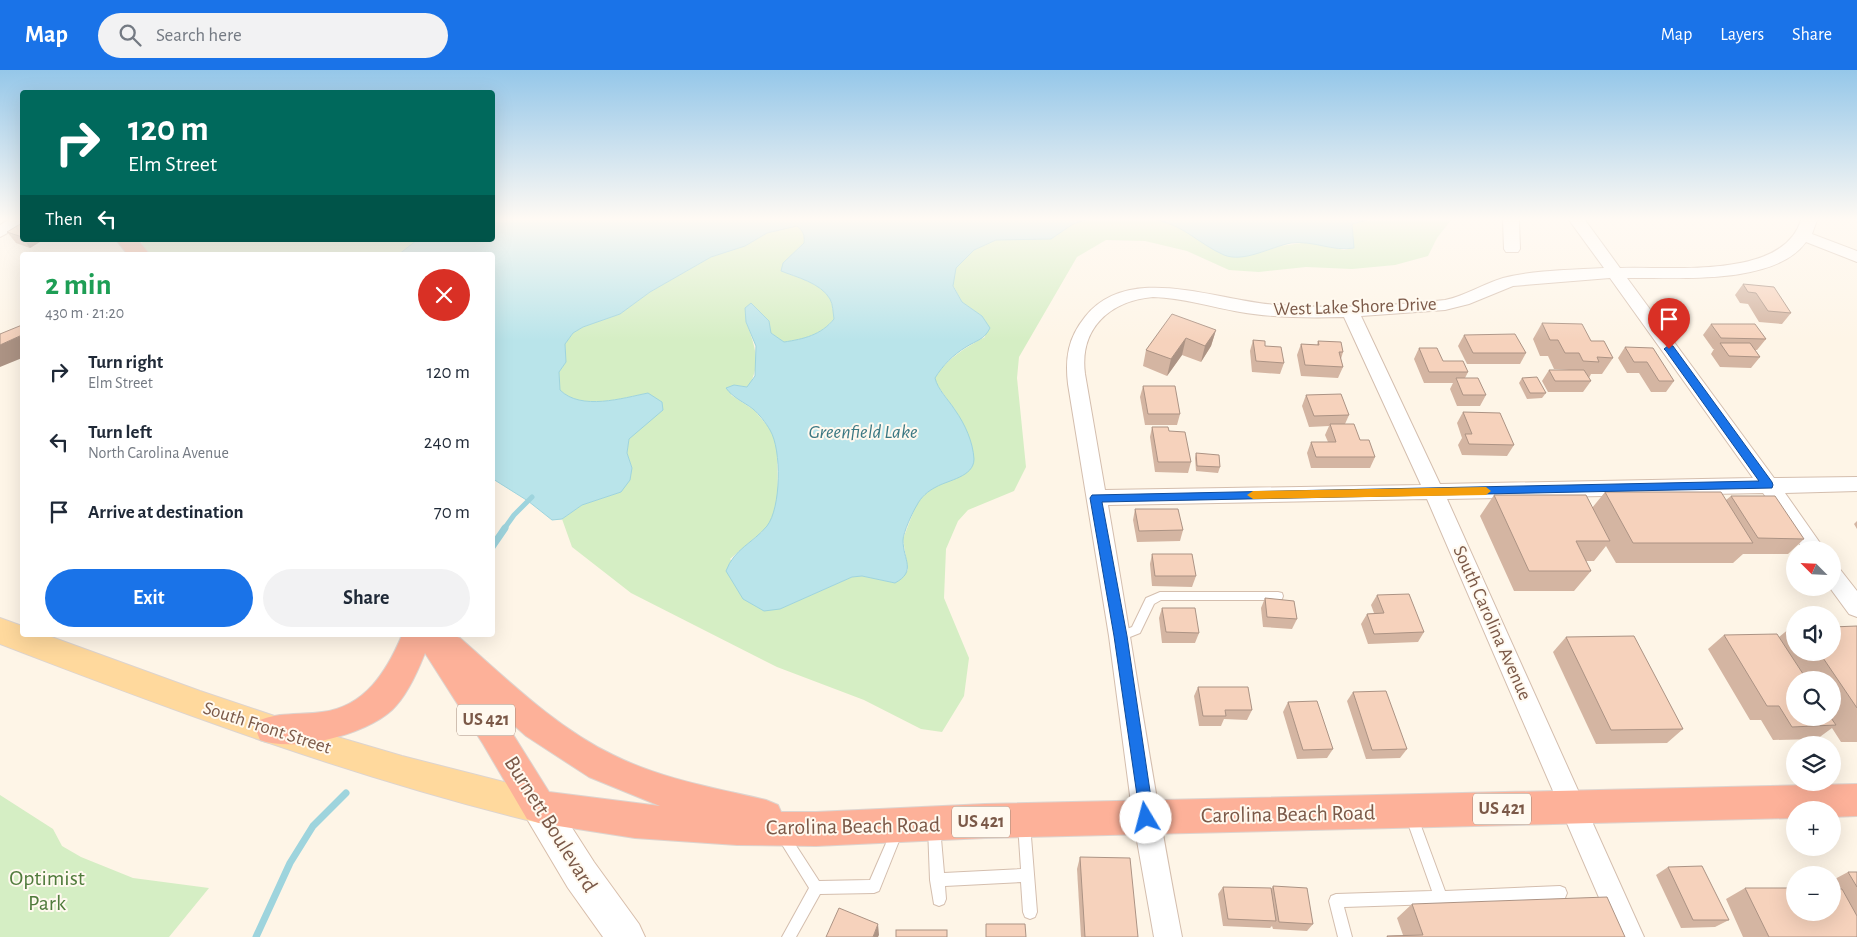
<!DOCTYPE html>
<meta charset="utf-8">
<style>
body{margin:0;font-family:"Alegreya Sans",sans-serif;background:#f2f2f3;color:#1f2937;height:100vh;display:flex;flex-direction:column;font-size:19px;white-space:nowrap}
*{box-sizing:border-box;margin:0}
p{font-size:16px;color:#747a83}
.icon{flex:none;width:28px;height:28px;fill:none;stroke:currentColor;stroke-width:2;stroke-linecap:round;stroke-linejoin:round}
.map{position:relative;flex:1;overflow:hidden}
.drawer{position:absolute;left:20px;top:182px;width:475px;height:385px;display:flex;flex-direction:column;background:#fff;border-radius:5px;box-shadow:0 5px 20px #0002}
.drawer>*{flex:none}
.hud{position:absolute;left:20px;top:20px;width:475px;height:152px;border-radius:5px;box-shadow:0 5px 20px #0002;background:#00695c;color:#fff;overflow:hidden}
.needle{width:32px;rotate:294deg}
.controls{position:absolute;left:1786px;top:471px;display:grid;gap:10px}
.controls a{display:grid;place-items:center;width:55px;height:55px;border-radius:50%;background:#fff;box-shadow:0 5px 20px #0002;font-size:25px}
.pin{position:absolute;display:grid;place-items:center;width:42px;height:42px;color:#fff;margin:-51px -21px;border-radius:50% 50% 50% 0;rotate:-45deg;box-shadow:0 0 5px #0007}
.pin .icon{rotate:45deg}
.me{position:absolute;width:55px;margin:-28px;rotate:352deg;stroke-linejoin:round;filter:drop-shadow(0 0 4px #0008)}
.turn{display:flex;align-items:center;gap:18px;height:105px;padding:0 25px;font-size:22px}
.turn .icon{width:65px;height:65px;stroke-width:2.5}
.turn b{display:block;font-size:35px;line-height:42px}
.then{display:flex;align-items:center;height:48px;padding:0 25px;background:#0003;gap:10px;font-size:19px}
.round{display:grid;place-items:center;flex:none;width:52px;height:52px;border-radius:26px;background:#f2f2f3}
.summary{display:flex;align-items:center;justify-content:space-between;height:85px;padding:0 25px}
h1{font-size:30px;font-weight:600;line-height:38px;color:#1e9e55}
.primary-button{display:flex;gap:10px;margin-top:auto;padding:10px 25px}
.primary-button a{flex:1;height:58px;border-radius:30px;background:#1a73e8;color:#fff;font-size:20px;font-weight:600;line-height:58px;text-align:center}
.primary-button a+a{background:#f2f2f3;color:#1f2937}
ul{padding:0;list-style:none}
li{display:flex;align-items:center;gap:15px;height:70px;padding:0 25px}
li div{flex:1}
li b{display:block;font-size:19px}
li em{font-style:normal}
header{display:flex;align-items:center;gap:30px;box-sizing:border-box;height:70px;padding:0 25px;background:#1a73e8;color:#fff}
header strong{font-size:24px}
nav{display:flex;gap:28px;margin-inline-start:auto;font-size:18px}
.search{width:350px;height:45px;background:#f2f2f3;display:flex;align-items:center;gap:12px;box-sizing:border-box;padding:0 18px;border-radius:28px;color:#747a83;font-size:19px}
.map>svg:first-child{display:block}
.green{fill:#d5eec4}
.water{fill:#b9e4ea;stroke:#9ed4dd}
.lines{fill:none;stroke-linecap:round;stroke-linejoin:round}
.stream-far1{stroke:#9ed4dd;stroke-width:5}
.stream{stroke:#9ed4dd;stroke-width:7}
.lane-casing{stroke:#d4beae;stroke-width:2}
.street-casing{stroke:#d4beae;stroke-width:2}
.secondary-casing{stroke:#d8beab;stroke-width:2}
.primary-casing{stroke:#ddd4cf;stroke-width:2}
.highway-casing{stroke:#ddd4cf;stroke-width:2}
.lane{fill:#fff;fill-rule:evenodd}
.street{fill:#fff;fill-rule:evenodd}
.secondary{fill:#fff;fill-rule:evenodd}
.primary{fill:#ffd99d;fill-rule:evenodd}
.highway{fill:#fdb199;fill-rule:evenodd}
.wall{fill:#d4b5a2;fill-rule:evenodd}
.shaded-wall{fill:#ac9384}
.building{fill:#f6d2bc;stroke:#ac9384}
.route{fill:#1a73e8;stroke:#114b97}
.slow{fill:#f59e0b}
.labels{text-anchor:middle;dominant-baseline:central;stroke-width:4;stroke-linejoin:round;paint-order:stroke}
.shield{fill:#fff9ef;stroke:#a3897a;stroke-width:1}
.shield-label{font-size:18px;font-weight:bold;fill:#7b5948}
.street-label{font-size:19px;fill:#7b5948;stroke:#fff9ef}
.water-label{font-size:20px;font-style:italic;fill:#3a7782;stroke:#fff9ef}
.near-street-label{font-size:22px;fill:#7b5948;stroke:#fff9ef}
.near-park-label{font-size:22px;fill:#507b3c;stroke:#fff9ef}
</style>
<header>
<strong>Map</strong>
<div class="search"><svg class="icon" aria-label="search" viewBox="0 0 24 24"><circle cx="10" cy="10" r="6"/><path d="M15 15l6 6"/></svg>Search here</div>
<nav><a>Map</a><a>Layers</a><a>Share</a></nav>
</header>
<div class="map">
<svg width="1857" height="867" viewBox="0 0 1857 867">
<rect width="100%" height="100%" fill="#fef5e7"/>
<g class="green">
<path d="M 1086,150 L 1157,150 L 1173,153 L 1224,184 L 1309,172 L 1344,180 L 1354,178 L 1352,154 L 1358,151 L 1451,150 L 1437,168 L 1428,186 L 1395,195 L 1352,199 L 1306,197 L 1259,202 L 1229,200 L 1187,181 L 1145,171 L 1106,170 L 1077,187 L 1019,287 L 1017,308 L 1026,397 L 1014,421 L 968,440 L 958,451 L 946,479 L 944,528 L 969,588 L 964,626 L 942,662 L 921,659 L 864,630 L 777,597 L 631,523 L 572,477 L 562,449 L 582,435 L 621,422 L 632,398 L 627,383 L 629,369 L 648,323 C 622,328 581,341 560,320 L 559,302 L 566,292 L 565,274 L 573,263 L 583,257 L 620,244 L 650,222 L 711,187 L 745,176 L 767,163 L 797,156 C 803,160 805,166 804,173 L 783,193 L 781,201 C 796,207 821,213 830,229 C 833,234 833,243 834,249 C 821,265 804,269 784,272 L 771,263 L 746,252 C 755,275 762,295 748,317 L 734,315 L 731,325 L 754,340 L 771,360 L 777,376 L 778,429 L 773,448 L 766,458 L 730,489 L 780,539 L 852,507 L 862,506 L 895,513 L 908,500 L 903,469 L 916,435 L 925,424 L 935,417 L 965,404 L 956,341 L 937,315 L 935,308 C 947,288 965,278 985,267 L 982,246 L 962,232 L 953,215 L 955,198 L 974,180 L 996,170 L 1004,168 L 1051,169 L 1073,154 Z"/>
<path d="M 145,170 L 427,170 L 412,185 L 127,185 Z"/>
<path d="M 0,725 L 53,759 L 62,776 L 81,787 L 133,808 L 209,818 L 169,867 L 0,867 Z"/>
</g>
<g class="water">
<path d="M 493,150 L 1086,150 L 1073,154 L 1051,169 L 996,170 L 974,180 L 956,198 L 953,216 L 962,232 L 982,246 L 990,258 C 984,270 977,270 966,277 C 953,285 943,295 935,308 C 938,320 948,329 955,340 C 965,354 973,372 974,389 C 974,407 948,410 936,417 C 928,421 921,427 917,435 C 913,441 903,463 903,470 C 903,490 917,501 895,513 L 862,506 L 852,507 L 780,539 L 764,541 L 743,529 L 726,501 C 734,479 753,473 767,456 C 781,438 782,380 770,360 C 766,353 759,344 753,339 C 744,332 733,328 726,318 L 734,315 L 747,317 L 755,306 L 756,276 L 746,252 L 745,238 L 751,233 L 769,251 L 771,263 L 784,272 C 804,269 821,265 834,249 C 833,243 833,234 830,229 C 821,213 796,207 781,201 L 783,193 L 804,173 C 805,166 803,160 797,156 L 767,163 L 745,176 L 711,187 L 650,222 L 620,244 L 583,257 L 573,263 L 565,274 L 566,292 L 559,302 L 560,320 C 581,341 623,328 648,323 L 662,332 L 663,340 L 629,369 L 627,383 L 632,398 L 630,410 L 621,422 L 582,435 L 562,449 L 552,450 L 528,431 L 493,409 L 492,185 L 398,185 L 417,170 L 492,170 Z"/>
<path d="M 1157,150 L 1367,150 L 1352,154 L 1354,178 C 1333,182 1313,170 1291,173 C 1270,177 1244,193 1224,185 C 1199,174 1185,156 1157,150 Z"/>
</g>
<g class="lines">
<path class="stream-far1" d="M 504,459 L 514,445 L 532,427"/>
<g class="stream">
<path d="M 492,477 L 505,458"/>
<path d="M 256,867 L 290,793 L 313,756 L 346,723"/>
</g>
<g class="lane-casing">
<g id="lane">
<path d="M 1160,522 L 1278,522 L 1282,523 L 1283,526 L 1282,529 L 1278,530 L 1161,530 L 1154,534 L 1140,563 L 1120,571 L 1116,569 L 1114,566 L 1116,563 L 1132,557 L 1146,528 Z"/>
<path d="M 1411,739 L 1415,741 L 1417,745 L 1445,821 L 1560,816 L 1565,818 L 1567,823 L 1565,828 L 1560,830 L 1344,837 L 1352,867 L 1338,867 L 1329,831 L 1331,826 L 1336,824 L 1432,821 L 1405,745 L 1407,741 Z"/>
<path d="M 1024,748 L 1028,750 L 1030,754 L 1037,842 L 1035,847 L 1030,849 L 1025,847 L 1023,842 L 1021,812 L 945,816 L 946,829 L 944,834 L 939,836 L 934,834 L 930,810 L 928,757 L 930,753 L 934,751 L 938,753 L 940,757 L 944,803 L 1021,799 L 1018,754 L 1020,750 Z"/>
<path d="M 897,755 L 901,757 L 903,761 L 879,821 L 874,823 L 820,824 L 796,867 L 782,867 L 809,818 L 778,768 L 776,764 L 778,760 L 782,758 L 786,760 L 819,811 L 870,810 L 893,757 Z"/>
</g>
</g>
<g class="street-casing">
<g id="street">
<path d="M 8,150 L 22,150 L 22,155 L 0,167 L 0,155 Z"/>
<path d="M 1503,150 L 1519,150 L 1520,179 L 1518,182 L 1506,182 L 1504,179 Z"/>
<path d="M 1569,150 L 1585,150 L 1620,198 C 1670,196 1783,210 1801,150 L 1817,150 L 1812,164 L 1857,181 L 1857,192 L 1806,172 C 1774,216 1676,207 1627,208 L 1774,408 L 1857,407 L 1857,421 L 1785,423 L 1825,480 L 1804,480 L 1763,423 L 1447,429 L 1644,867 L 1616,867 L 1427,429 L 1108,435 C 1133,579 1154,724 1182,867 L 1154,867 L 1133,748 L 1109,566 L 1068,314 C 1065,288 1068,268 1085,247 C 1129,191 1219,232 1278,235 C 1333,239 1390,236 1445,230 C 1465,226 1483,214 1503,208 C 1535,200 1570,200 1604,198 ZM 1610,208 L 1753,408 L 1440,414 L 1361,246 L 1445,240 L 1469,234 L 1513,216 ZM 1153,227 C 1183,228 1211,237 1240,242 C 1274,248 1310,248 1344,247 L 1421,415 L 1105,420 L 1085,304 C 1079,258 1110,231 1153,227 Z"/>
<path d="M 1832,496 L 1839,498 L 1857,521 L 1857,547 L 1849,544 L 1830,518 L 1832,518 Z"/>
</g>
</g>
<g class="secondary-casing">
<path id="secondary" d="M 539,721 L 551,725 L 594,792 L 639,854 L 645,867 L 603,867 L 568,818 L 527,749 L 522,737 L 527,725 Z"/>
</g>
<g class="primary-casing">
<path id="primary" d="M 0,548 L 22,556 L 22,565 L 46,565 L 200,621 L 334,666 L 402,686 L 539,721 L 551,725 L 556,737 L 551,749 L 539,753 C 354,708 177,642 0,574 Z"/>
</g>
<g class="highway-casing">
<g id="highway">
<path d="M 116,170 L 138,170 L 150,185 L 128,185 Z"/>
<path d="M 402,565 L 452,565 L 460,568 C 508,610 555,657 613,685 C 661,709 715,718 766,730 L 778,735 L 781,742 L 816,742 L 985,734 L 1857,714 L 1857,746 L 1832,747 L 1832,740 L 1795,740 L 1795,748 L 985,768 L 816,776 L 737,775 L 635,768 L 539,753 L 527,749 L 483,674 L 425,583 C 418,601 406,627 392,640 C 365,665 294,683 260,670 L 256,660 L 260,650 C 280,642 301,645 322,642 C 365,637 387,601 402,565 ZM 499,642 L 526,666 L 589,707 L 660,736 L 549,722 Z"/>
</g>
</g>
<use href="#lane" class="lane"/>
<use href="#street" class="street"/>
<use href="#secondary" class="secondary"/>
<use href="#primary" class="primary"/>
<use href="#highway" class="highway"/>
</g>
<g class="wall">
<path d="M 22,153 L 22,170 L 43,170 L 30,178 L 16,173 L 7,162 Z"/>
<path d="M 1743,214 L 1791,243 L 1782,254 L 1759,252 L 1748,234 L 1740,233 L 1735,225 Z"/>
<path d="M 1542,253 L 1591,271 L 1613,288 L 1602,304 L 1591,304 L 1589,308 L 1591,311 L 1583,322 L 1548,322 L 1542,311 L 1549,300 L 1569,300 L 1554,299 L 1548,286 L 1540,286 L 1533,269 Z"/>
<path d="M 1711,254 L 1766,269 L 1757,280 L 1755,280 L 1760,287 L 1751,298 L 1720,297 L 1711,284 L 1714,279 L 1713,279 L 1703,265 Z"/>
<path d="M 1216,260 L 1211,276 L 1201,292 L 1182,285 L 1167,306 L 1143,296 L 1146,280 Z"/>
<path d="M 1464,265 L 1526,283 L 1520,294 L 1467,294 L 1458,276 Z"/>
<path d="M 1253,270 L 1265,276 L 1284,293 L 1280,304 L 1252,302 L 1250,281 Z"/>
<path d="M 1318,271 L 1343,282 L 1341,289 L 1343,297 L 1338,308 L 1301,306 L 1297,285 L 1301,274 L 1317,275 Z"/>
<path d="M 1625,277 L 1674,311 L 1666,322 L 1651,322 L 1639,303 L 1627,303 L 1618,288 Z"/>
<path d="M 1419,278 L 1443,291 L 1468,302 L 1465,308 L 1486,325 L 1480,336 L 1457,336 L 1450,319 L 1453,313 L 1424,313 L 1414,289 Z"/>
<path d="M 1522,308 L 1546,323 L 1542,328 L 1527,329 L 1519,313 Z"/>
<path d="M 1143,316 L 1180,344 L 1177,355 L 1145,355 L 1140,327 Z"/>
<path d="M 1306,325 L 1349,345 L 1345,354 L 1375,387 L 1370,398 L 1311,398 L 1307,383 L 1311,372 L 1328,372 L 1325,365 L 1329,356 L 1309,357 L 1302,336 Z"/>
<path d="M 1463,342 L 1514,375 L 1507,386 L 1462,385 L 1458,375 L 1462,368 L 1457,353 Z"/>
<path d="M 1152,357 L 1169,361 L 1191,392 L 1188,403 L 1155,402 L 1150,367 Z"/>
<path d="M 1196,383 L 1220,397 L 1218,403 L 1196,401 L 1195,388 Z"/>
<path d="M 1605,422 L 1726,430 L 1731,426 L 1804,469 L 1788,484 L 1743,484 L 1733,493 L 1616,493 L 1606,476 L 1594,491 L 1586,491 L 1591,501 L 1574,521 L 1514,521 L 1480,446 L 1494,425 L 1592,438 Z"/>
<path d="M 1135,439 L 1183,460 L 1180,471 L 1137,472 L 1133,450 Z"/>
<path d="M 1857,451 L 1857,459 L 1854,454 Z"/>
<path d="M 1152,484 L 1196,506 L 1192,517 L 1152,516 L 1150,494 Z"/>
<path d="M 1377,525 L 1424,562 L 1418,572 L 1368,574 L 1361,554 L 1367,544 L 1374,543 L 1371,535 Z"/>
<path d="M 1265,528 L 1297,549 L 1292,559 L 1263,557 L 1261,538 Z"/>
<path d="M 1162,538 L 1199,563 L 1195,573 L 1162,573 L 1159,548 Z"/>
<path d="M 1795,554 L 1795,582 L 1832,582 L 1857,556 L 1857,672 L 1841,672 L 1832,658 L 1817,669 L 1773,670 L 1761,650 L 1750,650 L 1708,579 L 1724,565 L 1779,567 ZM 1795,610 L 1832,610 L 1832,648 L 1795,648 Z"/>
<path d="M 1566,567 L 1683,659 L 1667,673 L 1596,674 L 1553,582 Z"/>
<path d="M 1198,617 L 1252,640 L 1247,650 L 1224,649 L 1221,656 L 1199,656 L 1194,626 Z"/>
<path d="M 1353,622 L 1407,679 L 1400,688 L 1366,689 L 1347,631 Z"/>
<path d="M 1288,632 L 1333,679 L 1327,688 L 1297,689 L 1283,642 Z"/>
<path d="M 1080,787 L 1138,867 L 1081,867 L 1077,799 Z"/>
<path d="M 1668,797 L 1729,850 L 1715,857 L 1681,858 L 1656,805 Z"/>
<path d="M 1848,802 L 1857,802 L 1857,867 L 1743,867 L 1726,829 L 1745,818 L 1839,819 L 1833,810 Z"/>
<path d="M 1273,816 L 1313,854 L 1307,861 L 1273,859 L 1272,856 L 1270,858 L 1223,856 L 1218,824 L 1223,817 L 1271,819 Z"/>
<path d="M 1412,834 L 1625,867 L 1386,867 L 1387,866 L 1403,865 L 1397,848 Z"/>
</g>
<g class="shaded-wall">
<path d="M 24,170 L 43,170 L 30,178 Z"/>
<path d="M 1216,260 L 1211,276 L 1201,292 L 1205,276 Z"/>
<path d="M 22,265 L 22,288 L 0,297 L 0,275 Z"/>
<path d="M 1186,268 L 1182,285 L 1167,306 L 1171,289 Z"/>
<path d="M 878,854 L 879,865 L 878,867 L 873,867 Z"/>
</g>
<g class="building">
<path d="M 22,153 L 22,167 L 7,162 Z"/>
<path d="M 1743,214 L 1774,217 L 1791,243 L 1768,241 L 1756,223 L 1748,222 Z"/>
<path d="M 1172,244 L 1216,260 L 1205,276 L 1186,268 L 1171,289 L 1146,280 Z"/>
<path d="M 1542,253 L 1582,254 L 1591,271 L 1604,271 L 1613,288 L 1597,287 L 1599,292 L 1583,291 L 1579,283 L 1565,283 L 1558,270 L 1550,270 Z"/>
<path d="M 1711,254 L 1755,254 L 1766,269 L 1721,268 Z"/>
<path d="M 22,255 L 22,265 L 0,275 L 0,264 Z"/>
<path d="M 1515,264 L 1526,283 L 1473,283 L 1464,265 Z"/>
<path d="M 1253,270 L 1265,271 L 1265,276 L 1281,277 L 1284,293 L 1256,291 Z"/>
<path d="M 1318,271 L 1341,272 L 1343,282 L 1339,282 L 1343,297 L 1305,295 L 1301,274 L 1319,275 Z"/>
<path d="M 1720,273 L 1750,273 L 1760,287 L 1729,286 Z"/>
<path d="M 1625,277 L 1653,278 L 1674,311 L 1659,311 L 1647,292 L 1634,292 Z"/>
<path d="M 1419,278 L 1437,278 L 1443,291 L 1463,291 L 1468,302 L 1429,302 Z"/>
<path d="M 1549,300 L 1584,300 L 1591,311 L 1555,311 Z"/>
<path d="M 1537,307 L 1546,323 L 1530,323 L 1522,308 Z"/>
<path d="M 1456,308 L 1478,308 L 1486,325 L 1463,325 Z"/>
<path d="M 1143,316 L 1175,316 L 1180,344 L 1148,344 Z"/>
<path d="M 1341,324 L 1349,345 L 1314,346 L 1306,325 Z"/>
<path d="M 1463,342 L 1500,343 L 1514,375 L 1469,374 L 1465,364 L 1472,364 Z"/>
<path d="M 1330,354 L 1354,354 L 1360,370 L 1369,370 L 1375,387 L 1316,387 L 1311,372 L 1336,372 Z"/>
<path d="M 1152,357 L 1168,357 L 1169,361 L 1185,362 L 1191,392 L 1158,392 Z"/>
<path d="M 1196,383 L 1219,385 L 1220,397 L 1197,396 Z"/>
<path d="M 1605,422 L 1721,422 L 1753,473 L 1633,473 Z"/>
<path d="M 1494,425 L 1586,425 L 1610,471 L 1576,471 L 1591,501 L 1529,501 Z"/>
<path d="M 1731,426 L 1775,426 L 1804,469 L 1758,468 Z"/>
<path d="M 1135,439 L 1178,439 L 1183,460 L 1139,461 Z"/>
<path d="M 1152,484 L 1192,484 L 1196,506 L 1155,506 Z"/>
<path d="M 1409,524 L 1424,562 L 1374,564 L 1367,544 L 1384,543 L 1377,525 Z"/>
<path d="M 1265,528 L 1294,531 L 1297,549 L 1267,547 Z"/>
<path d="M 1162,538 L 1195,538 L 1199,563 L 1166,562 Z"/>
<path d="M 1857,556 L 1857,638 L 1819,582 L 1832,582 L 1832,557 Z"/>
<path d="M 1777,564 L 1807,610 L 1795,610 L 1795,648 L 1831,648 L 1836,655 L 1792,657 L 1779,636 L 1767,636 L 1724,565 Z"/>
<path d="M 1634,566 L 1683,659 L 1611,660 L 1566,567 Z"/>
<path d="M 1198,617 L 1248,617 L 1252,640 L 1225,640 L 1226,646 L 1203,646 Z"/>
<path d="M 1386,621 L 1407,679 L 1372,680 L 1353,622 Z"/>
<path d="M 1317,631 L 1333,679 L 1303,680 L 1288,632 Z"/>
<path d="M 1080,787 L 1130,788 L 1138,867 L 1085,867 Z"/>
<path d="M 1702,796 L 1729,850 L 1693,850 L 1668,797 Z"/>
<path d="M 1848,802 L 1857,802 L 1857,817 Z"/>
<path d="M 1273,816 L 1307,818 L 1313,854 L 1279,852 Z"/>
<path d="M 1223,817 L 1271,818 L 1276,851 L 1228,849 Z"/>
<path d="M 1745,818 L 1795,818 L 1795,842 L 1832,842 L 1832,819 L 1842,819 L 1857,846 L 1857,867 L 1769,867 Z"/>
<path d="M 1607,827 L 1625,867 L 1388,867 L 1387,866 L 1423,865 L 1412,834 Z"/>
<path d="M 839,838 L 878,854 L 873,867 L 826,867 Z"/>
<path d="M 986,854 L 1025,854 L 1026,867 L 986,867 Z"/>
<rect x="896" y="860" width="51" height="7"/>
</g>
<linearGradient id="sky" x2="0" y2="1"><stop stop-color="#95c7e9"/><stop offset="0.55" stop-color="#fffaf4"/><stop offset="1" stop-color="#fffaf4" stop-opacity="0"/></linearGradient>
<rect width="1857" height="271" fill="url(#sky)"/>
<path class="route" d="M 1669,275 L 1673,276 L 1772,412 L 1773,415 L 1772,418 L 1102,432 L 1127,566 L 1154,748 L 1151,753 L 1146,755 L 1141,753 L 1114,566 L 1090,428 L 1092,425 L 1759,411 L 1666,281 L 1664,279 Z"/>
<path class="slow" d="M 1486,417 L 1491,421 L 1486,425 L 1253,429 L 1247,425 L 1253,421 Z"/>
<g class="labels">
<g class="shield">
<rect x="457" y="634.5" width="58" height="31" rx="4"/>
<rect x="1473" y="723.5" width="58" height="31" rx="4"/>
<rect x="952" y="736.5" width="58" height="31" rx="4"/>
</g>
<g class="shield-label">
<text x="486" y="650">US 421</text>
<text x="1502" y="739">US 421</text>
<text x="981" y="752">US 421</text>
</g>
<g class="street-label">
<text transform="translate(1355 237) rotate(-2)">West Lake Shore Drive</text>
<text transform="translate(1492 553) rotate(66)">South Carolina Avenue</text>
<text transform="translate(267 658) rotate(18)">South Front Street</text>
</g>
<g class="water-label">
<text x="863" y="362">Greenfield Lake</text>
</g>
<g class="near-street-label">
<text transform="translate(1288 744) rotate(-1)">Carolina Beach Road</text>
<text transform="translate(551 754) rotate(58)">Burnett Boulevard</text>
<text transform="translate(853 756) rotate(-1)">Carolina Beach Road</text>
</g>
<g class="near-park-label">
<text x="47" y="808">Optimist<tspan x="47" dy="25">Park</tspan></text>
</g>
</g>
</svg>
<div class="controls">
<a><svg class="needle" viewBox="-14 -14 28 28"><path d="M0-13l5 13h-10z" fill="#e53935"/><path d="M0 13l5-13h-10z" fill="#747a83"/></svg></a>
<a><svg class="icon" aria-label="sound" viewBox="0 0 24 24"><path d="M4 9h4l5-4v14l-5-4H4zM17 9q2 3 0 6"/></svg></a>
<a><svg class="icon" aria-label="search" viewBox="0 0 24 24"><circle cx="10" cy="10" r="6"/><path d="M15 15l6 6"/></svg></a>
<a><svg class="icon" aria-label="layers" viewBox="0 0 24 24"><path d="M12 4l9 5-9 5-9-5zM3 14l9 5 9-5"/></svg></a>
<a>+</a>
<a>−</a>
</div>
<div class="pin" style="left:1669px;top:279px;background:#d93025"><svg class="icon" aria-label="arrive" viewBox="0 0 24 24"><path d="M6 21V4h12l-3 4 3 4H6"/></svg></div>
<svg class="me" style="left:1146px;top:748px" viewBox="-20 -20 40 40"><circle r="19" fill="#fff"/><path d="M0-13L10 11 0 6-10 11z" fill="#1a73e8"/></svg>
<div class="hud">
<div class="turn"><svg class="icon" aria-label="right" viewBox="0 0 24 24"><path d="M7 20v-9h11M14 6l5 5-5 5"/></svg><div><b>120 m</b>Elm Street</div></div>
<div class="then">Then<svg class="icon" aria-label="left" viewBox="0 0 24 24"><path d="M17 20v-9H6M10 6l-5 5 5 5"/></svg></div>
</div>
<section class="drawer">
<div class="summary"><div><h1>2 min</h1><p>430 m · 21:20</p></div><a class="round" style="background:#d93025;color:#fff"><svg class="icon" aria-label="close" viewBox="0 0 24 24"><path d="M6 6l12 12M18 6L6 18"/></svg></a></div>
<ul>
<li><svg class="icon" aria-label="right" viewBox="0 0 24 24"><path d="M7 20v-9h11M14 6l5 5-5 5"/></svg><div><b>Turn right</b><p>Elm Street</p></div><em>120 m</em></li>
<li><svg class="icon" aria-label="left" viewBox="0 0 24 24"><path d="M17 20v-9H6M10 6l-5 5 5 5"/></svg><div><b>Turn left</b><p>North Carolina Avenue</p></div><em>240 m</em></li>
<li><svg class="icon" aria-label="arrive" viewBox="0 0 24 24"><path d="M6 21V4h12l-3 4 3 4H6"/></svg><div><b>Arrive at destination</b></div><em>70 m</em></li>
</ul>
<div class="primary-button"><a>Exit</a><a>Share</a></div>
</section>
</div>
